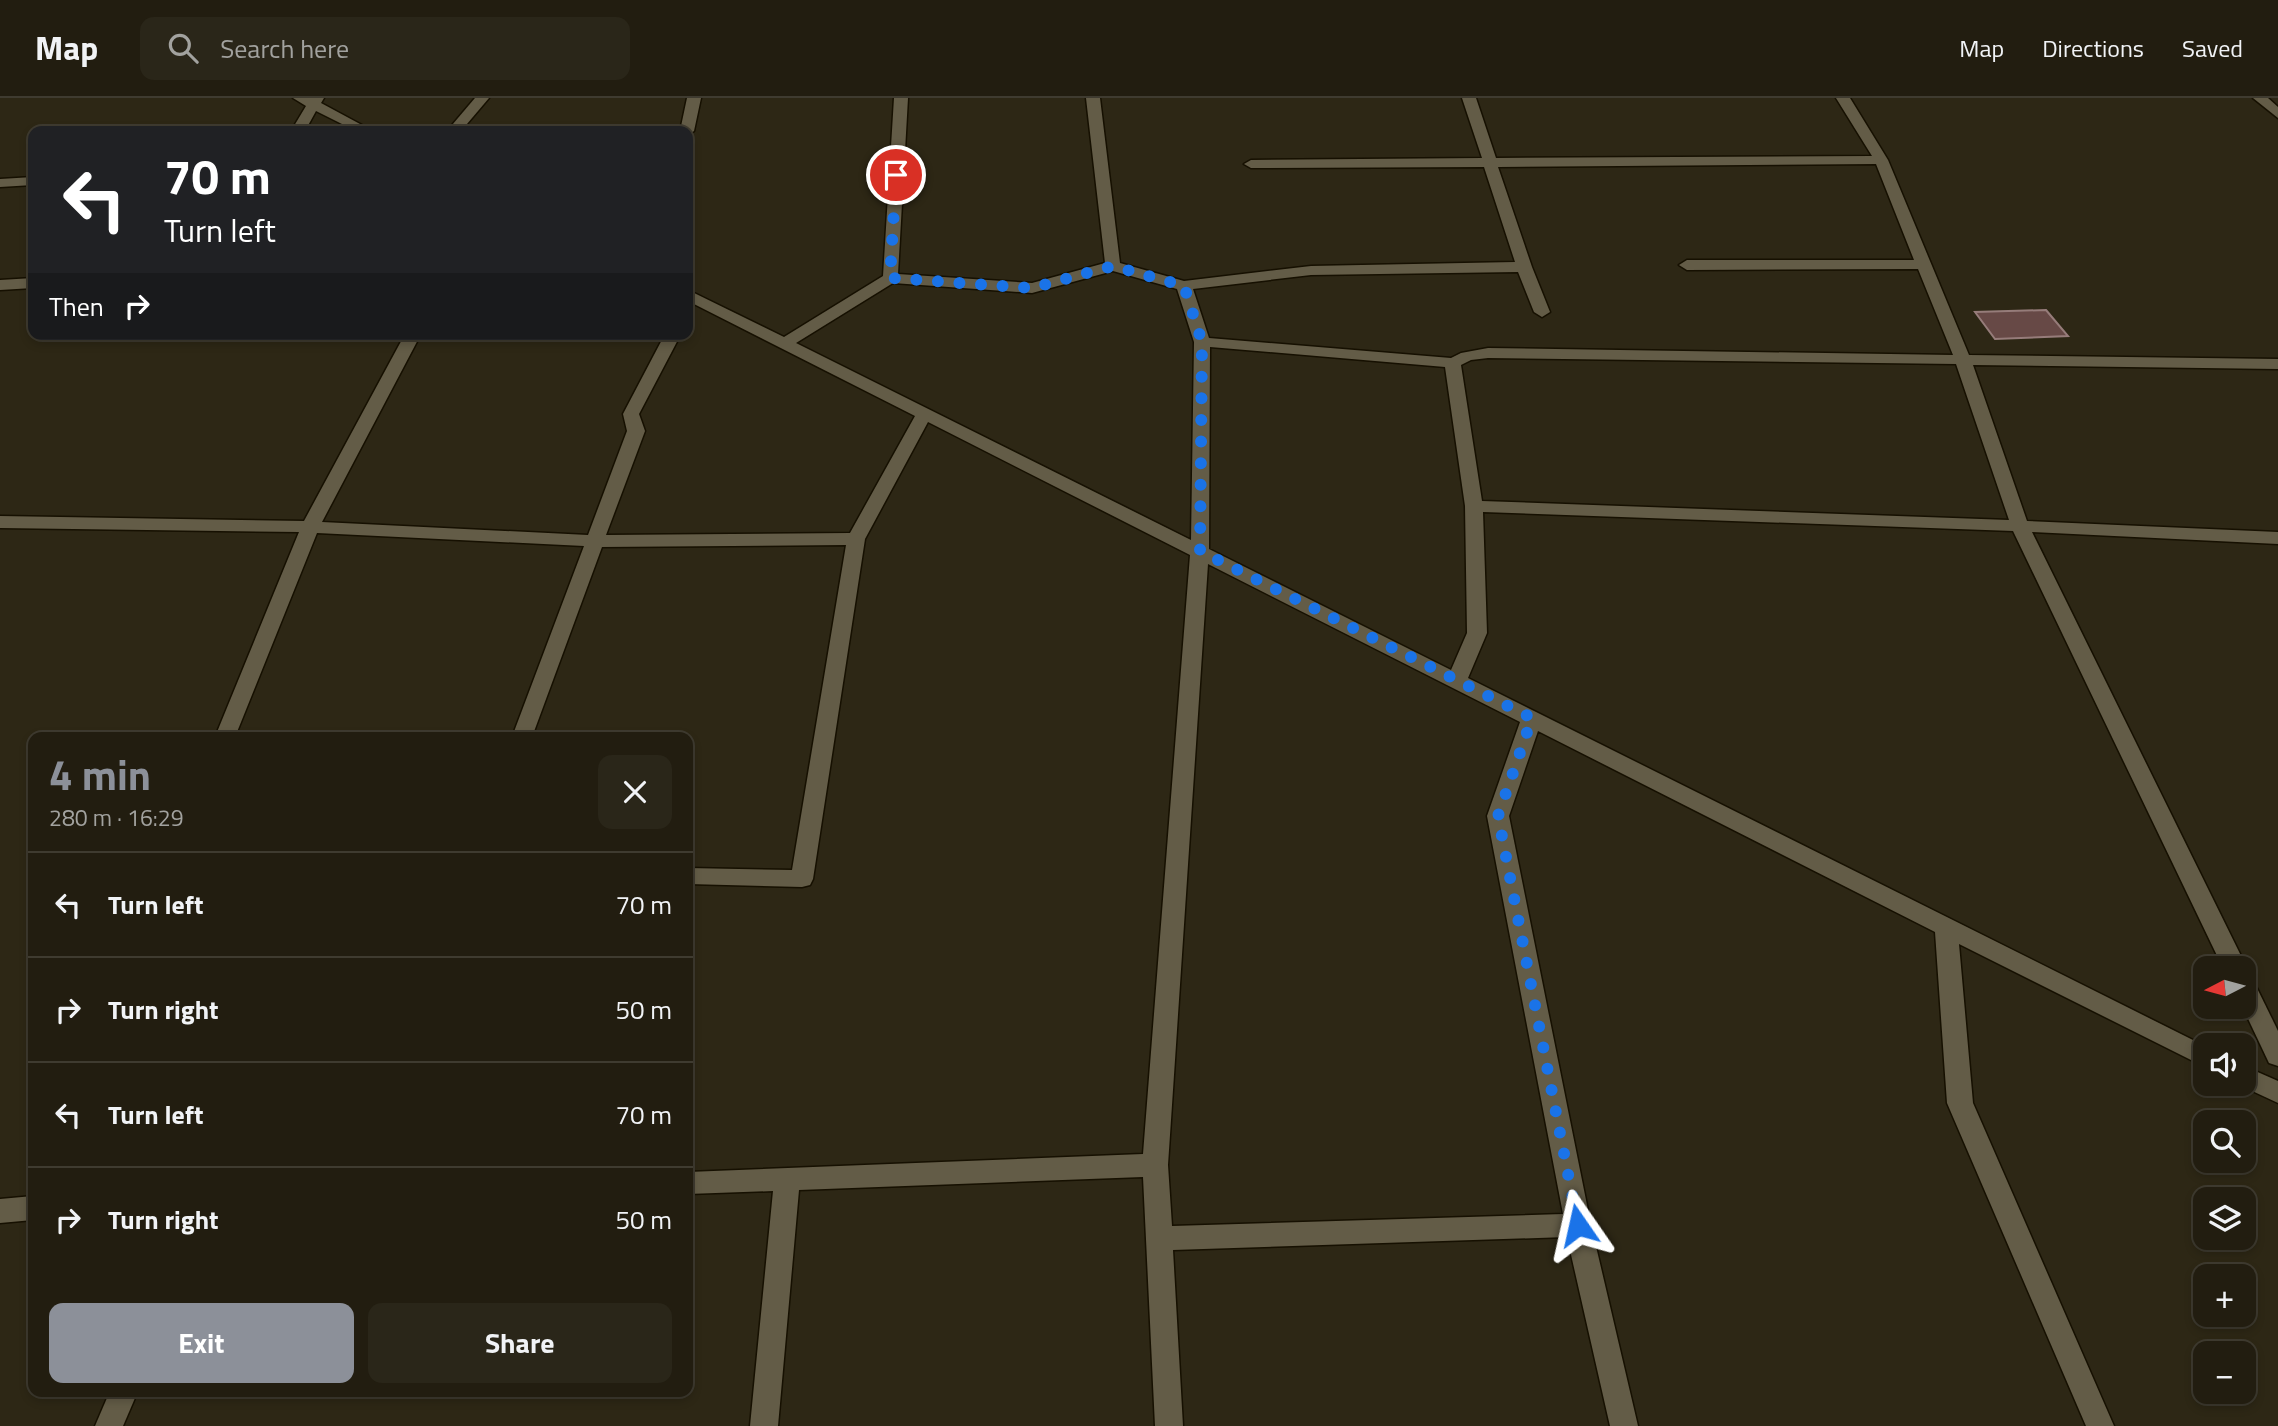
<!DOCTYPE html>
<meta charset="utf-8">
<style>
body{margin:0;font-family:"Titillium Web",sans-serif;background:#2a2619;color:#f1f3f6;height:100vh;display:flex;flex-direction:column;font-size:26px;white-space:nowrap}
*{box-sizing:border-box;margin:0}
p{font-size:23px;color:#a2a29f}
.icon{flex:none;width:38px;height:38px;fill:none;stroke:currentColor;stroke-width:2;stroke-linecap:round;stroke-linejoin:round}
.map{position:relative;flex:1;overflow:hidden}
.drawer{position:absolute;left:28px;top:634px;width:665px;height:665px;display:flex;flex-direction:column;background:#221d10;border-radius:14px;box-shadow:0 4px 10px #0003,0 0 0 2px #3f3b30}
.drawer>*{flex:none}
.guide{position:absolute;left:28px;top:28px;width:665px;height:214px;border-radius:14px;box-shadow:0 4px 10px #0003,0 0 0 2px #3f3b30;background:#202124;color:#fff;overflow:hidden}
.needle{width:46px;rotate:264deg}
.fabs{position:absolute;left:2193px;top:858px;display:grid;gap:14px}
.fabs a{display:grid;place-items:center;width:63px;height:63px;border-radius:14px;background:#221d10;box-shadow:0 4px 10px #0003,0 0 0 2px #3f3b30;font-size:35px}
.pin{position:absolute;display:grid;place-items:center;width:60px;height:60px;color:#fff;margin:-30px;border:4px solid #fff;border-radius:50%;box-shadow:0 2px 7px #0007}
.me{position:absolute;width:77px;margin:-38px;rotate:349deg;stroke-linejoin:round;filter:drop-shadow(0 0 5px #0008)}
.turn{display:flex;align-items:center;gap:24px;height:147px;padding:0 21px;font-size:32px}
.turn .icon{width:91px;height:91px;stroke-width:2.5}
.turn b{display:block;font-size:49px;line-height:60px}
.then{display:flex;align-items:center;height:66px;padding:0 21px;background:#0003;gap:14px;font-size:26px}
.round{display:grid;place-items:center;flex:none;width:74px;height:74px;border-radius:14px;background:#2a2619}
.head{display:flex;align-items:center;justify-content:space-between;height:119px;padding:0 21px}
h1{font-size:42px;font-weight:700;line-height:52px;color:#8c9099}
.action{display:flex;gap:14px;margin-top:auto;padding:14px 21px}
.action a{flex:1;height:80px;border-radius:14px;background:#8c9099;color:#fff;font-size:28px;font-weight:700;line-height:80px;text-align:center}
.action a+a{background:#2a2619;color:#f1f3f6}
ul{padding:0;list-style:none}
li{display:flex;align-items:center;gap:21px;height:105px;padding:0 21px;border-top:2px solid #3f3b30}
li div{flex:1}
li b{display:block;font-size:26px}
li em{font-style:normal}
header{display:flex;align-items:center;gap:42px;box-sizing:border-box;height:98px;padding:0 35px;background:#221d10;border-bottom:2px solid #3f3b30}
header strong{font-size:33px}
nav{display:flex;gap:38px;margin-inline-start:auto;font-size:24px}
.search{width:490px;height:63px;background:#2a2619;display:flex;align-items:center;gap:18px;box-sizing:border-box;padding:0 24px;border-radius:14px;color:#a2a29f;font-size:26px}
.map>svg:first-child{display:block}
.building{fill:#674946;stroke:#967c7a;stroke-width:2}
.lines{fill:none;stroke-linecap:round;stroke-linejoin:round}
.minor-casing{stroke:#161001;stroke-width:3}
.minor{fill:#635c47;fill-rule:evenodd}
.route{stroke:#1a73e8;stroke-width:12;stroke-dasharray:0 21.6}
</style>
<header>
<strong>Map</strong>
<div class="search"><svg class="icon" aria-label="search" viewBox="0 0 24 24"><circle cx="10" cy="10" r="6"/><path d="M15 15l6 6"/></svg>Search here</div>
<nav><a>Map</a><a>Directions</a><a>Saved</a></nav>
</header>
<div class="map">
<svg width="2278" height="1328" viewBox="0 0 2278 1328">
<rect width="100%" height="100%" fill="#2d2715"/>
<path class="building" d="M 2046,212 L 2068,238 L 1995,241 L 1975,214 Z"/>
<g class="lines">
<g class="minor-casing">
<g id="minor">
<path d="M 293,0 L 324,0 L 321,5 L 373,33 L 356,33 L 316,13 L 305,33 L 291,33 L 306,8 Z"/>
<path d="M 475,0 L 489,0 L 461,33 L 447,33 Z"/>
<path d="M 687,0 L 701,0 L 694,33 L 688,37 L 688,33 L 680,33 Z"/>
<path d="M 894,0 L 908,0 L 898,176 L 1032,185 L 1105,165 L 1086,0 L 1100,0 L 1120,165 L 1184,183 L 1311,168 L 1515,164 L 1484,69 L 1251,70 L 1244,66 L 1251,62 L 1482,60 L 1462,0 L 1476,0 L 1496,60 L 1872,58 L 1836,0 L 1850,0 L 1888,62 L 1969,257 L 2278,261 L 2278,271 L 1973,267 L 2027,423 L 2278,434 L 2278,446 L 2032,434 L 2247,870 L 2244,876 L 2244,870 L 2223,870 L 2013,433 L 1483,414 L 1487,535 L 1468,580 L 2205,948 L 2205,969 L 1959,846 L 1973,1005 L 2114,1328 L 2086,1328 L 1947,1005 L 1935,834 L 1538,633 L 1509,718 L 1591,1127 L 1638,1328 L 1610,1328 L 1567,1139 L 1173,1152 L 1183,1328 L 1155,1328 L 1143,1079 L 799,1092 L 778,1328 L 750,1328 L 773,1093 L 688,1096 L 688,1074 L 1143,1056 L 1190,457 L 928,324 L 865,441 L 813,781 L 810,787 L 802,789 L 688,786 L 688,770 L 792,772 L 846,447 L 602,449 L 532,639 L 512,639 L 584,448 L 317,435 L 235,639 L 215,639 L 299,434 L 0,430 L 0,418 L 304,423 L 405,236 L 421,236 L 322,424 L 588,437 L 627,333 L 623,316 L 665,236 L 681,236 L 639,316 L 645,333 L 606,437 L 850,435 L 915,318 L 688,203 L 688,192 L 784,239 L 883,178 ZM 1876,66 L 1914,162 L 1687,162 L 1679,167 L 1687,172 L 1918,171 L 1953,257 L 1488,250 L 1461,255 L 1451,260 L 1209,240 L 1193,191 L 1311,177 L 1518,174 L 1534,214 L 1542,219 L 1550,214 L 1532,169 L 1498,69 ZM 1113,173 L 1177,191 L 1194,244 L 1191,442 L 796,245 L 893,185 L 1032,195 ZM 1210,249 L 1445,269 L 1465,408 L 1467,535 L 1451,572 L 1209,451 ZM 1488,260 L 1956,266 L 2009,422 L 1482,403 L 1461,267 L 1471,262 ZM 1208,466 L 1520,624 L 1487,718 L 1563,1116 L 1172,1128 L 1168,1067 Z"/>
<path d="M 2253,0 L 2268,0 L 2278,9 L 2278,20 Z"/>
<path d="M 33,79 L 33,87 L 0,89 L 0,81 Z"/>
<path d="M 33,180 L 33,190 L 0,192 L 0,182 Z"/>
<path d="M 2244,878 L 2252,880 L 2278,933 L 2278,968 L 2269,965 L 2242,908 Z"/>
<path d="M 2244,968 L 2278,983 L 2278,1005 L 2235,985 L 2244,985 Z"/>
<path d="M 33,1098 L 33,1122 L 0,1125 L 0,1101 Z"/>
<path d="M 110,1293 L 138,1293 L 123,1328 L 95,1328 Z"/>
</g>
</g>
<use href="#minor" class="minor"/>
</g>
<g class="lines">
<path class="route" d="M 896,77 L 890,180 L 1032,190 L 1113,168 L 1184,188 L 1202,244 L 1200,453 L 1532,620 L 1498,718 L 1578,1127"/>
</g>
</svg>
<div class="fabs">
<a><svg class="needle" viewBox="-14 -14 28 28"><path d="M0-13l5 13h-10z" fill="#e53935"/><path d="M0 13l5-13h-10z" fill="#a2a29f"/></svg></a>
<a><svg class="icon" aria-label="sound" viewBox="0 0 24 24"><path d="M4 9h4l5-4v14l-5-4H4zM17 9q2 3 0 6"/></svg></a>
<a><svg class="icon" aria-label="search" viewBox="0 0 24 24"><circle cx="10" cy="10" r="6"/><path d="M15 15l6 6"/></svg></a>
<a><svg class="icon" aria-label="layers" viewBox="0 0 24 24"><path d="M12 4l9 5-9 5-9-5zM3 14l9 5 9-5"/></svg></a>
<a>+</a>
<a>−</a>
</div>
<div class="pin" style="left:896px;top:77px;background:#d93025"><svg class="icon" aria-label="arrive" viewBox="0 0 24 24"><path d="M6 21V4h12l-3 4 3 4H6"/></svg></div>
<svg class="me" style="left:1578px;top:1127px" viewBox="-20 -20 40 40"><path d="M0-17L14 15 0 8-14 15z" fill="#1a73e8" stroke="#fff" stroke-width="4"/></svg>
<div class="guide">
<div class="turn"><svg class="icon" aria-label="left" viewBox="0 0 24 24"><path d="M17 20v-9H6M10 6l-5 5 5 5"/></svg><div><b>70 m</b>Turn left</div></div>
<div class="then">Then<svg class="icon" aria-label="right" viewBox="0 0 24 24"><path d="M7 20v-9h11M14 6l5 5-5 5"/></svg></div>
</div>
<section class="drawer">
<div class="head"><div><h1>4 min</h1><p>280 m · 16:29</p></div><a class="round"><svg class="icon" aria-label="close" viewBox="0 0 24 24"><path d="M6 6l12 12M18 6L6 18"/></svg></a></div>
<ul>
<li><svg class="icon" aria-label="left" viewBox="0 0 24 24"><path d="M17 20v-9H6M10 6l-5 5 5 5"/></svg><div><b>Turn left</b></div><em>70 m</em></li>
<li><svg class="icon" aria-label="right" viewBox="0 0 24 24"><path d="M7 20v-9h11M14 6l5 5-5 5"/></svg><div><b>Turn right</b></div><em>50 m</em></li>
<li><svg class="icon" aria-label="left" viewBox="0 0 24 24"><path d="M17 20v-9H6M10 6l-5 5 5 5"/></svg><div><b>Turn left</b></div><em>70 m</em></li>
<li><svg class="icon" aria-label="right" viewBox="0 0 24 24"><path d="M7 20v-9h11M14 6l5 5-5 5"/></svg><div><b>Turn right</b></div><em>50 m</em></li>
</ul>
<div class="action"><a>Exit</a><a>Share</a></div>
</section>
</div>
